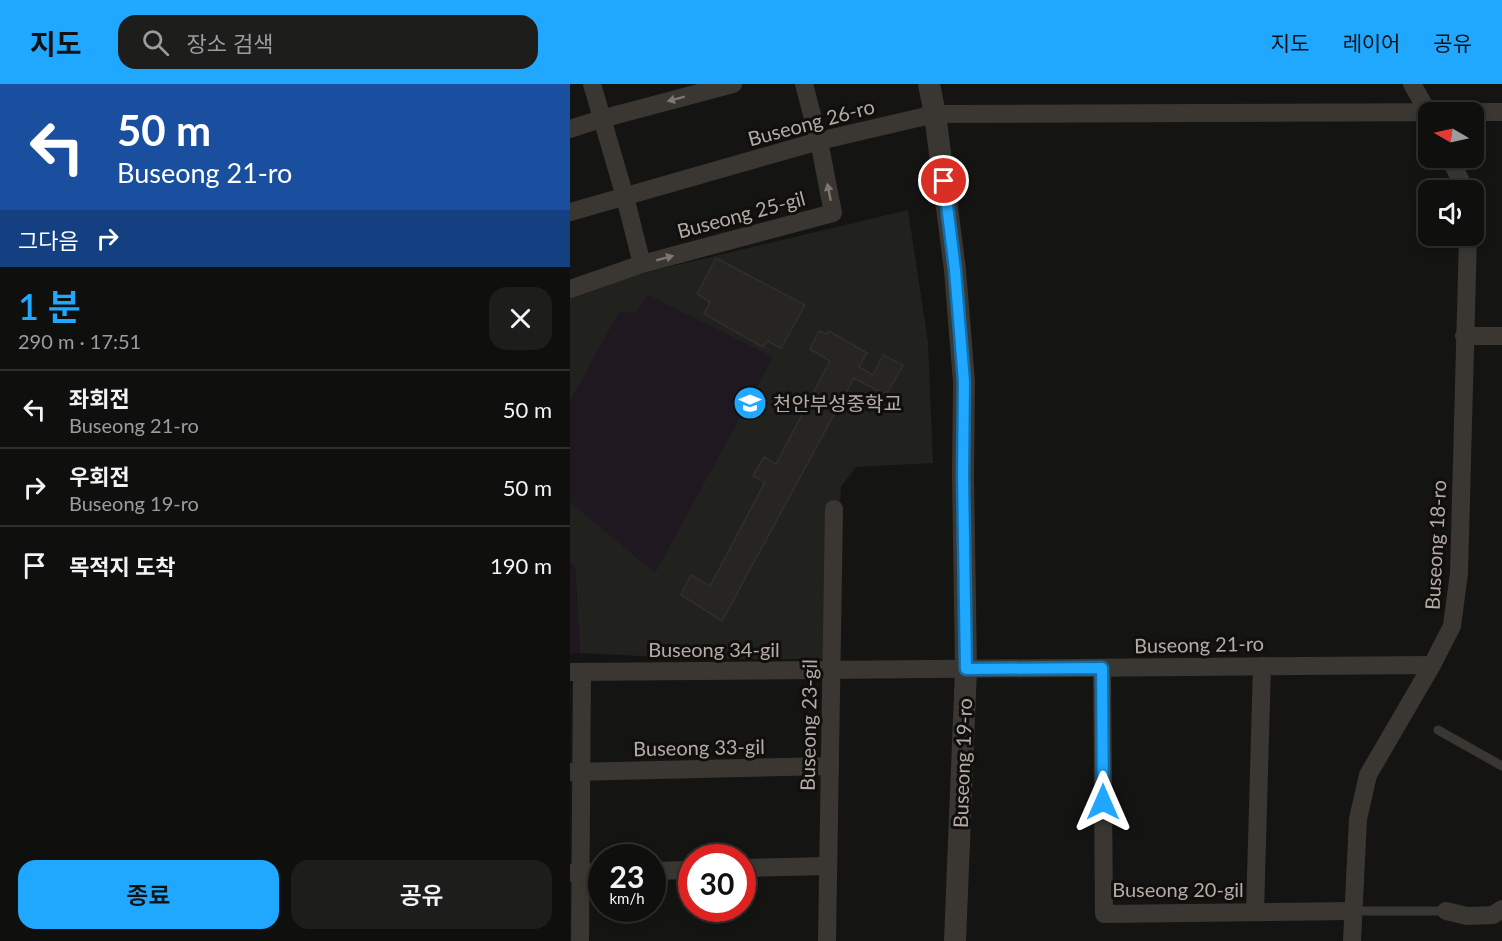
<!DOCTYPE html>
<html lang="ko">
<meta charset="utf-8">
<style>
body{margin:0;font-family:Lato,"Noto Sans KR",sans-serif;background:#1d1d1c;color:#f1f3f6;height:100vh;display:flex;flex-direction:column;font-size:22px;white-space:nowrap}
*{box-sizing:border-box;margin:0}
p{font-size:20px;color:#9b9c9e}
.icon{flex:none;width:33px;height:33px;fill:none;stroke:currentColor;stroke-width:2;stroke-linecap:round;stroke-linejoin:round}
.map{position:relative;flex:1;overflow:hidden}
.drawer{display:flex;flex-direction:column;background:#0f0f0e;width:570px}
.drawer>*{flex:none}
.banner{background:#1a4fa0;color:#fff;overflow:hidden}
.needle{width:39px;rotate:279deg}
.fabs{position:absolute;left:848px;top:18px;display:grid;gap:12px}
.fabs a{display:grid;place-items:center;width:66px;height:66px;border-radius:12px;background:#0f0f0e;box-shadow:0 3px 9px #0003,0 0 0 2px #2f2f2e;font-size:30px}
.speed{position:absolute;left:18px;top:760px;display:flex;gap:12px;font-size:30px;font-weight:700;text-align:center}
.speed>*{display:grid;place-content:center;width:78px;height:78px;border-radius:50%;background:#0f0f0e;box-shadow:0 3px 9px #0003,0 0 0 2px #2f2f2e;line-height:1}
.speed small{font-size:15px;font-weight:400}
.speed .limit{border:9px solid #d22;background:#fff;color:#111}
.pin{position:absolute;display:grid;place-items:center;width:51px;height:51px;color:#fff;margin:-26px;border:3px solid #fff;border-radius:50%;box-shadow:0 2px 6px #0007}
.me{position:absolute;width:66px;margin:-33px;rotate:0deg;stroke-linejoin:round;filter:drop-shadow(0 0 4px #0008)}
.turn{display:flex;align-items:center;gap:21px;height:126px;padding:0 18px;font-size:27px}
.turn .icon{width:78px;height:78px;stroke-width:2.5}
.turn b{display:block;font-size:42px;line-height:51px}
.then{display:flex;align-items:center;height:57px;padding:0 18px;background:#0003;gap:12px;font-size:22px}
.round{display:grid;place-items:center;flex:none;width:63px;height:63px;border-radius:18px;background:#1d1d1c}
.summary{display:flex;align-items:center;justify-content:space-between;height:102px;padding:0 18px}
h1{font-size:36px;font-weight:600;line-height:45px;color:#20a7ff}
.primary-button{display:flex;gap:12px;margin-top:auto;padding:12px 18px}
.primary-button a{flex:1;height:69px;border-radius:18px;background:#20a7ff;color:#111;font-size:24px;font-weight:600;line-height:69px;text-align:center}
.primary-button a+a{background:#1d1d1c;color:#f1f3f6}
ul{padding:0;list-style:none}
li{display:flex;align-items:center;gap:18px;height:78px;padding:0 18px;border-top:2px solid #2f2f2e}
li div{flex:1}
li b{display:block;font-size:22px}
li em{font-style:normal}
header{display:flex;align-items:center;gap:36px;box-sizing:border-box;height:84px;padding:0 30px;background:#20a7ff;color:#111}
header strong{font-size:28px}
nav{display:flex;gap:33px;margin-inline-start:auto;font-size:21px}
.search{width:420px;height:54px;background:#1d1d1c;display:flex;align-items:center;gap:15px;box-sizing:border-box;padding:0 21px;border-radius:18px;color:#9b9c9e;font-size:22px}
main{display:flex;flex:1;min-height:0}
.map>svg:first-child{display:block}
.built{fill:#21211e}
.green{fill:#1f1820}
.building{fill:#262522;stroke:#312f2c;stroke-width:1.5}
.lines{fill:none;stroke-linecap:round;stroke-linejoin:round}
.service{stroke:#3a3733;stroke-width:9}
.minor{stroke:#3a3733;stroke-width:18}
.tertiary{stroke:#3a3733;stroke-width:22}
.oneway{fill:#7e7771}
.route-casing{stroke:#156da6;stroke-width:15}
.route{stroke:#20a7ff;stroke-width:10}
.labels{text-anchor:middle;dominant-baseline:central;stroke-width:6;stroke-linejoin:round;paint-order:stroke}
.street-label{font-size:20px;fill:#b6aba3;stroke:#0f0f0e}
.poi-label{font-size:20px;fill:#b6aba3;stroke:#0f0f0e;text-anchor:start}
</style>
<header>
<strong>지도</strong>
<div class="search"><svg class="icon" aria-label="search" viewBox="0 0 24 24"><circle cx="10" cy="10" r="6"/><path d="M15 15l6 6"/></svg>장소 검색</div>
<nav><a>지도</a><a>레이어</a><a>공유</a></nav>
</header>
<main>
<section class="drawer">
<div class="banner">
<div class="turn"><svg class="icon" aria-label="left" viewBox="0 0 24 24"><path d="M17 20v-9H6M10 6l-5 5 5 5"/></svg><div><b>50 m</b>Buseong 21-ro</div></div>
<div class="then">그다음<svg class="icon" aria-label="right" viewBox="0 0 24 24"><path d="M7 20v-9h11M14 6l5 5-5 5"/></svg></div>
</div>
<div class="summary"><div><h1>1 분</h1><p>290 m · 17:51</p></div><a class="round"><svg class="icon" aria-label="close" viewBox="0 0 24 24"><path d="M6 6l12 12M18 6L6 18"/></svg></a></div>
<ul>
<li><svg class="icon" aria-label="left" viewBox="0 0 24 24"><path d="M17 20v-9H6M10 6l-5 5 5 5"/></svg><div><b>좌회전</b><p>Buseong 21-ro</p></div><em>50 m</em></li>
<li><svg class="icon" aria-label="right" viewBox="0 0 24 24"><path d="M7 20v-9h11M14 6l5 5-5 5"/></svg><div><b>우회전</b><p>Buseong 19-ro</p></div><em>50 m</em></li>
<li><svg class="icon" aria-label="arrive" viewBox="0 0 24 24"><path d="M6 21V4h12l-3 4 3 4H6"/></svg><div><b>목적지 도착</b></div><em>190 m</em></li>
</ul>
<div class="primary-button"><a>종료</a><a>공유</a></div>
</section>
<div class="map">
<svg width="932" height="857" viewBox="0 0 932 857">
<rect width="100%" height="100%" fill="#141412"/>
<path class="built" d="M 338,126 L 358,258 L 363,379 L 286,383 L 271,403 L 263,560 L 253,575 L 131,575 L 10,569 L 5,483 L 0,478 L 0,214 L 12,207 L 86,186 Z"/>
<g class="green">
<path d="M 78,211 L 203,273 L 85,489 L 0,418 L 0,317 L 49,228 L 66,229 Z"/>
<path d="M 0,478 L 5,483 L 10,569 L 0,570 Z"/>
</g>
<g class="building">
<path d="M 146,174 L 235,221 L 211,264 L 197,257 L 193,263 L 134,230 L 140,218 L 127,210 Z"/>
<path d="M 249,247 L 257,250 L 259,247 L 297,269 L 289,283 L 303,291 L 313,271 L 333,281 L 316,311 L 284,294 L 152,537 L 111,511 L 121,491 L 140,502 L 195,398 L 183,392 L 194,373 L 206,380 L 260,277 L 240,265 Z"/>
</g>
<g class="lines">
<g class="service">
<path d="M 868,646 L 932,682"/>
<path d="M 783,827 L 876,827"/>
</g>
<g class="minor">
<path d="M 22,0 L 55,113 L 72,180"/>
<path d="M 842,0 L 858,28"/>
<path d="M 0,45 L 31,35 L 163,0"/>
<path d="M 880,74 L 895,106"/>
<path d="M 0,128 L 249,57 L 365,30 L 932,28"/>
<path d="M 0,205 L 72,180 L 263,129 L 249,57 L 234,0"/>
<path d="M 894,252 L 932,252"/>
<path d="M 532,584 L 534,830 L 783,827"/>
<path d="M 0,588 L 862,581"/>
<path d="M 2,688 L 260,682"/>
<path d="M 172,784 L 258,782"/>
<path d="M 82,787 L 122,786"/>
<path d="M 0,789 L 32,788"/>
<path d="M 876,827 L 897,832 L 923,831 L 932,825"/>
<path d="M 685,828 L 692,582"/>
<path d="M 10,857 L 12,588"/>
<path d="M 257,857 L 264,425"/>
<path d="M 782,857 L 788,735 L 798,691 L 862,581 L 882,542 L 889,489 L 898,152"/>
</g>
<path class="tertiary" d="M 359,0 L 365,30 L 385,186 L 394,298 L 393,391 L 396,585 L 385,857"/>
</g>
<defs><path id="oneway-solid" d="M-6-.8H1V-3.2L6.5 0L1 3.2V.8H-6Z" transform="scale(1.5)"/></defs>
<g class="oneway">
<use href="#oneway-solid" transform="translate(106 15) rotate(165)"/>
<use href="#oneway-solid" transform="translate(259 108) rotate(-101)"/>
<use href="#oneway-solid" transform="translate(95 174) rotate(-15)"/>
</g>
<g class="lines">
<g class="route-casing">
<path id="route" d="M 374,97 L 385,186 L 394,298 L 393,391 L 396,585 L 532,584 L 533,718"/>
</g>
<use href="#route" class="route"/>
</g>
<defs>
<g id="school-disc" transform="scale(1.725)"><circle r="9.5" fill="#20a7ff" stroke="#0f0f0e"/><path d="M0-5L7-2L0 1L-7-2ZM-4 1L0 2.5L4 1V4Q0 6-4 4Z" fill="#fff"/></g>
</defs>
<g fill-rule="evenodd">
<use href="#school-disc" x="180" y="319"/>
</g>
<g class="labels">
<g class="street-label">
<text transform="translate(241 38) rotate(-15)">Buseong 26-ro</text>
<text transform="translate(171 130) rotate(-15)">Buseong 25-gil</text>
<text transform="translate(865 461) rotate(-87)">Buseong 18-ro</text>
<text transform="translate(629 560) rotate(-1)">Buseong 21-ro</text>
<text x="144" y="565">Buseong 34-gil</text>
<text transform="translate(238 641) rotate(-89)">Buseong 23-gil</text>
<text transform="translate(129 663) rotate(-1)">Buseong 33-gil</text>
<text transform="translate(392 679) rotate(-88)">Buseong 19-ro</text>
<text x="608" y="805">Buseong 20-gil</text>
</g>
<g class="poi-label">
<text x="203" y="319">천안부성중학교</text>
</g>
</g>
</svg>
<div class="fabs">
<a><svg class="needle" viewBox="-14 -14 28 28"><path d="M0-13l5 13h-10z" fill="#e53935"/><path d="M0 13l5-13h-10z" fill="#9b9c9e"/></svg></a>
<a><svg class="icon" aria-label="sound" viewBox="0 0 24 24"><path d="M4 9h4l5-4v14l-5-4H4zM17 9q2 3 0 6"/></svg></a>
</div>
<div class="speed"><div>23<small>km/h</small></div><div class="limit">30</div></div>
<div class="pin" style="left:374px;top:97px;background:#d93025"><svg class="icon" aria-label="arrive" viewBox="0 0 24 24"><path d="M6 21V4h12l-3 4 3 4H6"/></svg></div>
<svg class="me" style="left:533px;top:718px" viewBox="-20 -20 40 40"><path d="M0-17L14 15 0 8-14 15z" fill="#20a7ff" stroke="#fff" stroke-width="4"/></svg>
</div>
</main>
